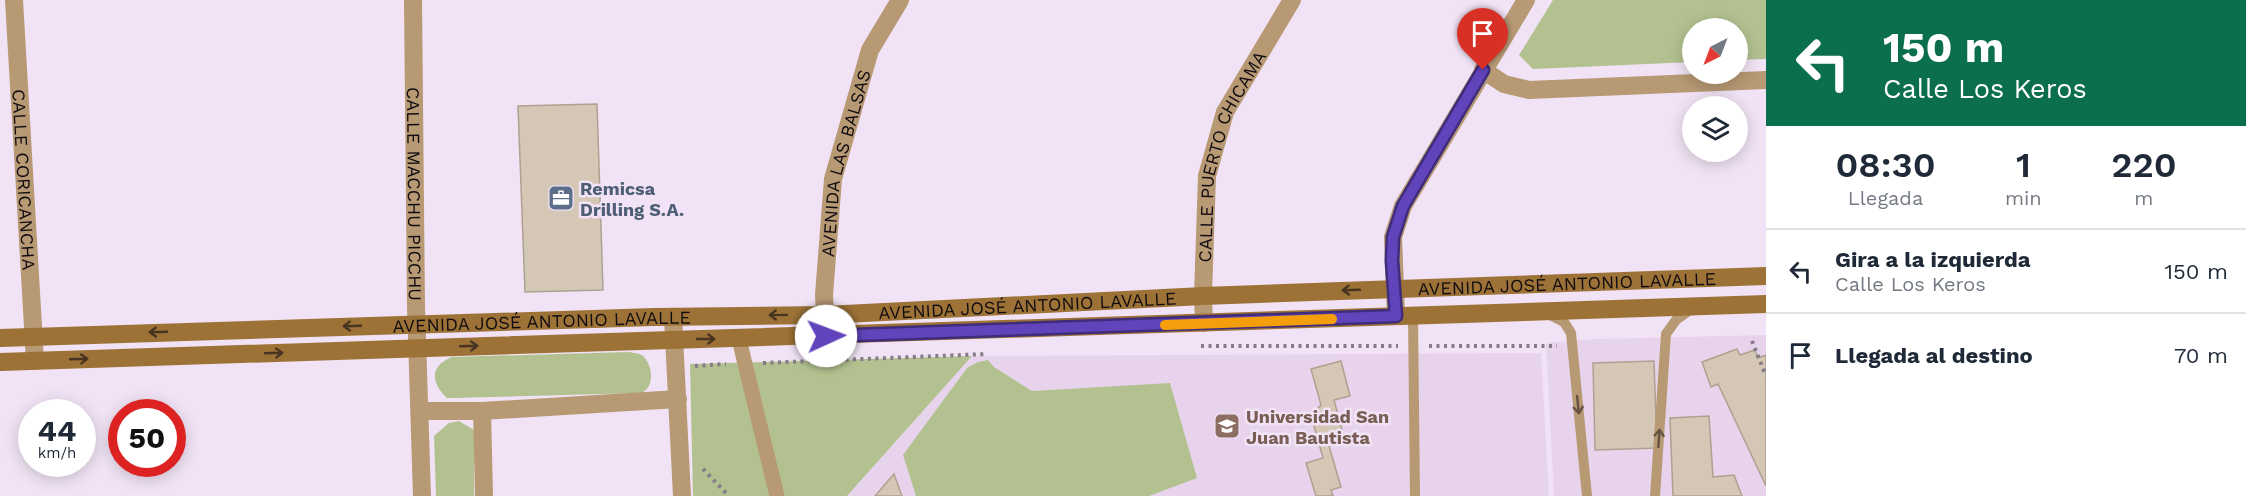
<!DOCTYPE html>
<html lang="es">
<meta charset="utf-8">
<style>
body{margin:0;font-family:"Work Sans",sans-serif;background:#f2f2f3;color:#1f2937;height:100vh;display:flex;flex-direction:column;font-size:22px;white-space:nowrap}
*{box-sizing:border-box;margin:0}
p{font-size:20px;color:#747a83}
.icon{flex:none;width:33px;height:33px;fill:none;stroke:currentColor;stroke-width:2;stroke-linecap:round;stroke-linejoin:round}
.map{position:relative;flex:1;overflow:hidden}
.side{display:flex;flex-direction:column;background:#fff;width:480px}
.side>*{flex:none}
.hud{background:#0b6e4f;color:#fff;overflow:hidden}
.needle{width:39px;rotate:222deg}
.buttons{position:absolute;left:1682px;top:18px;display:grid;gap:12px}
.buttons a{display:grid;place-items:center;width:66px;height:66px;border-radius:50%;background:#fff;box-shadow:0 3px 15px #0003;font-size:30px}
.speed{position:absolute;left:18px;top:399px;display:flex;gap:12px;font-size:30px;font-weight:700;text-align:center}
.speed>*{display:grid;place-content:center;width:78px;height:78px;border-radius:50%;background:#fff;box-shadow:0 3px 15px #0003;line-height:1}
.speed small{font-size:15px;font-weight:400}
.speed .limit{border:9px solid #d22;background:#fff;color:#111}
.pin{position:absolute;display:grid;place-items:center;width:51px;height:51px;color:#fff;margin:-62px -26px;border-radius:50% 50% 50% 0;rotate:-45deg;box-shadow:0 0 6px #0007}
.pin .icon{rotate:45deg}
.me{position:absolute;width:66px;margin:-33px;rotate:88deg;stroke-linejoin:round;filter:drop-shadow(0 0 4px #0008)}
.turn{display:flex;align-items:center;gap:21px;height:126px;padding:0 18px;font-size:27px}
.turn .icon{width:78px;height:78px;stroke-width:2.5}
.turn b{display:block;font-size:42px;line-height:51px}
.eta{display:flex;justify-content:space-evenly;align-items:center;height:102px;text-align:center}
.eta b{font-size:36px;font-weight:600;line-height:42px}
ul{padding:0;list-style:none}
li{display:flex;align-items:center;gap:18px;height:84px;padding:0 18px;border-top:2px solid #e0e1e3}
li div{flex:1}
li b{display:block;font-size:22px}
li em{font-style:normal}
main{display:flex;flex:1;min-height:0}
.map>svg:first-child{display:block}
.built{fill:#e7d4ec}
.green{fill:#b3c190}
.building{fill:#d5c7b5;stroke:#aea190;stroke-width:1.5}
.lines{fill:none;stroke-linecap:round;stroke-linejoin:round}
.path{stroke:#857b87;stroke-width:4;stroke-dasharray:3 4.5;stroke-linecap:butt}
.service{stroke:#b79974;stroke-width:10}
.pedestrian{stroke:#b79974;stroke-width:15}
.minor{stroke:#b79974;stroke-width:18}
.secondary{stroke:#9d7236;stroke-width:18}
.oneway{stroke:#483420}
.oneway2{stroke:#645242}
.route-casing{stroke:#3f2c7a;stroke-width:15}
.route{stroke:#6143bb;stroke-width:10}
.slow{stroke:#f59e0b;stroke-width:10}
.labels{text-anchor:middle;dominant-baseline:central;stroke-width:5;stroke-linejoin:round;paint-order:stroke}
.street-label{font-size:18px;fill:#100b11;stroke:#f1e3f5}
.service-label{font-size:18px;font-weight:bold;fill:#4e5e75;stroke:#f1e3f5;text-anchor:start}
.education-label{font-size:18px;font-weight:bold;fill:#785e54;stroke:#f1e3f5;text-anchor:start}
</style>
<main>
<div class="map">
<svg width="1766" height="496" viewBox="0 0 1766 496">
<rect width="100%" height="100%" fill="#f1e3f5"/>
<g class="built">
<path d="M 1766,335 L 1766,496 L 1554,496 L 1546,343 L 1596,339 Z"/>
<path d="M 1541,353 L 1549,496 L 847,496 L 972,356 Z"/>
</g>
<g class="green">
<path d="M 1553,0 L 1766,0 L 1766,59 L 1737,60 L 1737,28 L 1692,28 L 1692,62 L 1533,69 L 1519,55 Z"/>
<path d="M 629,352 C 634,353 639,353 643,356 C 653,365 655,388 641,393 L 455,398 L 447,398 C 431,383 429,366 452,357 Z"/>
<path d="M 972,356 L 847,496 L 693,496 L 690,364 Z"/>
<path d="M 988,360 L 994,367 L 1032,391 L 1170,383 L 1197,478 L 1149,496 L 916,496 L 903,455 L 967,368 L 978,362 Z"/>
<path d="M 459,421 L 474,430 L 474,496 L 436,496 L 434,436 L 449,423 Z"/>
</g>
<g class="building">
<path d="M 597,104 L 603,290 L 525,292 L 518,106 Z"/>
<path d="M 1737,349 L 1740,355 L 1755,350 L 1758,358 L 1766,355 L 1766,486 L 1718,384 L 1711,387 L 1702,362 Z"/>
<path d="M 1341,361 L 1350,396 L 1334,400 L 1345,441 L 1329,446 L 1341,487 L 1331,490 L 1333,496 L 1316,496 L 1306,463 L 1323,458 L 1311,415 L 1321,405 L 1311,369 Z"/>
<path d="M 1654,361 L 1657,448 L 1595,450 L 1593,363 Z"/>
<path d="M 1709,416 L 1713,477 L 1734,475 L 1742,496 L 1673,496 L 1670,418 Z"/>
<path d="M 894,474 L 902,496 L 875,496 Z"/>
</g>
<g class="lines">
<g class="path">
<path d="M 1752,341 L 1766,376"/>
<path d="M 1201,346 L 1398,346"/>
<path d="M 1429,346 L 1557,346"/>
<path d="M 763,363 L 987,354"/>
<path d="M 695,366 L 726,364"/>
<path d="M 703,469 L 729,496"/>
</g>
<g class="service">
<path d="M 1548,314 L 1564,322 L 1571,333 L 1587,496"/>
<path d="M 1413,316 L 1415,496"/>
<path d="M 1655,496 L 1666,334 L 1676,320 L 1693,308"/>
</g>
<path class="pedestrian" d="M 739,339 L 777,496"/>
<g class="minor">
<path id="s1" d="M 14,0 L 35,361"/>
<path id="s2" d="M 413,0 L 416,307 L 422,496"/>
<path d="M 1483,70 L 1504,84 L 1529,90 L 1766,80"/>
<path d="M 1396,316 L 1393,237 L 1403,206 L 1526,0"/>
<path d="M 673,317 L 682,496"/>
<path id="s3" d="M 1204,323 L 1203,296 L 1207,176 L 1225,112 L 1292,0"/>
<path id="s4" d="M 826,331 L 824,295 L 833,179 L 870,50 L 900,0"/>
<path d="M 420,411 L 482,411 L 678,399"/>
<path d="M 482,411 L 484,496"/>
</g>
<g class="secondary">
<path id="s5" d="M 0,338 L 654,317 L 825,315 L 1203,296 L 1766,276"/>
<path d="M 0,362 L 1766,304"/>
</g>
</g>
<defs><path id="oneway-shaft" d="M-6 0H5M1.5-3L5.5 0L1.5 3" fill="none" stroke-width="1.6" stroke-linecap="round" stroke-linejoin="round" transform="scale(1.5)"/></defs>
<g class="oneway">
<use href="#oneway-shaft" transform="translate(1351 290) rotate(178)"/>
<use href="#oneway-shaft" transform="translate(778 315) rotate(179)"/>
<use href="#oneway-shaft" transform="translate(352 326) rotate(178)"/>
<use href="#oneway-shaft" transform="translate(158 332) rotate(178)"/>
<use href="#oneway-shaft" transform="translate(706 339)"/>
<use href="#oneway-shaft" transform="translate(469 346) rotate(-2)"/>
<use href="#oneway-shaft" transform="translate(274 353) rotate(-2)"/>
<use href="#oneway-shaft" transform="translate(79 359) rotate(-2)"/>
</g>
<g class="oneway2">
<use href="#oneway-shaft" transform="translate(1578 405) rotate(84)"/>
<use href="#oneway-shaft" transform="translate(1659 438) rotate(-86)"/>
</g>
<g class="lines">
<g class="route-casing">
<path id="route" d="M 826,336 L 1396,316 L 1392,261 L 1393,237 L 1403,206 L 1483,70"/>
</g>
<use href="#route" class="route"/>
<path class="slow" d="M 1165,325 L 1332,319"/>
</g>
<defs>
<g id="office-square" transform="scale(1.35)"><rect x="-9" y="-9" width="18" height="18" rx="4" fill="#5c6f8a" stroke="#f1e3f5"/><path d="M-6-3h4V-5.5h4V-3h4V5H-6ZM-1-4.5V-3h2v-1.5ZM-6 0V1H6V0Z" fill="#fff"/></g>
<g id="university-square" transform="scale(1.35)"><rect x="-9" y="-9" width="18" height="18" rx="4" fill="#8d6e63" stroke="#f1e3f5"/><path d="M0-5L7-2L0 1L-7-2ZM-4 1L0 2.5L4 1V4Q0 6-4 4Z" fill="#fff"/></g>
</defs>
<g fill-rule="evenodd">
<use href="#office-square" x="561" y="198"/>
<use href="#university-square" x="1227" y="426"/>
</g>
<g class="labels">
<g class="street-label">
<text stroke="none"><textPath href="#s3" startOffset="172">CALLE PUERTO CHICAMA</textPath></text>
<text stroke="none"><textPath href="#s4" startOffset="170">AVENIDA LAS BALSAS</textPath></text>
<text stroke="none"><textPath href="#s1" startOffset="180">CALLE CORICANCHA</textPath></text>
<text stroke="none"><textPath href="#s2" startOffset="194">CALLE MACCHU PICCHU</textPath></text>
<text stroke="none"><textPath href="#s5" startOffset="1568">AVENIDA JOSÉ ANTONIO LAVALLE</textPath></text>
<text stroke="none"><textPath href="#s5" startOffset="1028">AVENIDA JOSÉ ANTONIO LAVALLE</textPath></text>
<text stroke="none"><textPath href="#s5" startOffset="542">AVENIDA JOSÉ ANTONIO LAVALLE</textPath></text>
</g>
<g class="service-label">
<text x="580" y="188">Remicsa<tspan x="580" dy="21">Drilling S.A.</tspan></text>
</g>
<g class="education-label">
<text x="1246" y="416">Universidad San<tspan x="1246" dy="21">Juan Bautista</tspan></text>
</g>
</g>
</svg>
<div class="buttons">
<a><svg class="needle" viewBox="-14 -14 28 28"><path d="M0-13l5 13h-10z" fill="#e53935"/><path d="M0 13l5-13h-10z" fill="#747a83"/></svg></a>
<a><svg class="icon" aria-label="layers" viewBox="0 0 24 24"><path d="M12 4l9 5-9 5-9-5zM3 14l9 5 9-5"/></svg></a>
</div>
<div class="speed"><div>44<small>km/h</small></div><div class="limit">50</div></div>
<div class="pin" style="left:1483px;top:70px;background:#d93025"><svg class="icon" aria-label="arrive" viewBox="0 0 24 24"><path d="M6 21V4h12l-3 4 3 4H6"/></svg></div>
<svg class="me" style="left:826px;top:336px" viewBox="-20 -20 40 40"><circle r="19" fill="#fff"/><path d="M0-13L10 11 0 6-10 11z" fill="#6143bb"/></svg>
</div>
<section class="side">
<div class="hud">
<div class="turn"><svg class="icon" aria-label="left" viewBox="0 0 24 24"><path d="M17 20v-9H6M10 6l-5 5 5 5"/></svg><div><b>150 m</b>Calle Los Keros</div></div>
</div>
<div class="eta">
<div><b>08:30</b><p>Llegada</p></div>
<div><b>1</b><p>min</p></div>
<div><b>220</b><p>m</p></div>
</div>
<ul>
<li><svg class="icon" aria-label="left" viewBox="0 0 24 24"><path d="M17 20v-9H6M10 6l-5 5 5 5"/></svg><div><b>Gira a la izquierda</b><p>Calle Los Keros</p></div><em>150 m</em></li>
<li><svg class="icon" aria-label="arrive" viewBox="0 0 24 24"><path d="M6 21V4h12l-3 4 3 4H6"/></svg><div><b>Llegada al destino</b></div><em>70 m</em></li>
</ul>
</section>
</main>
